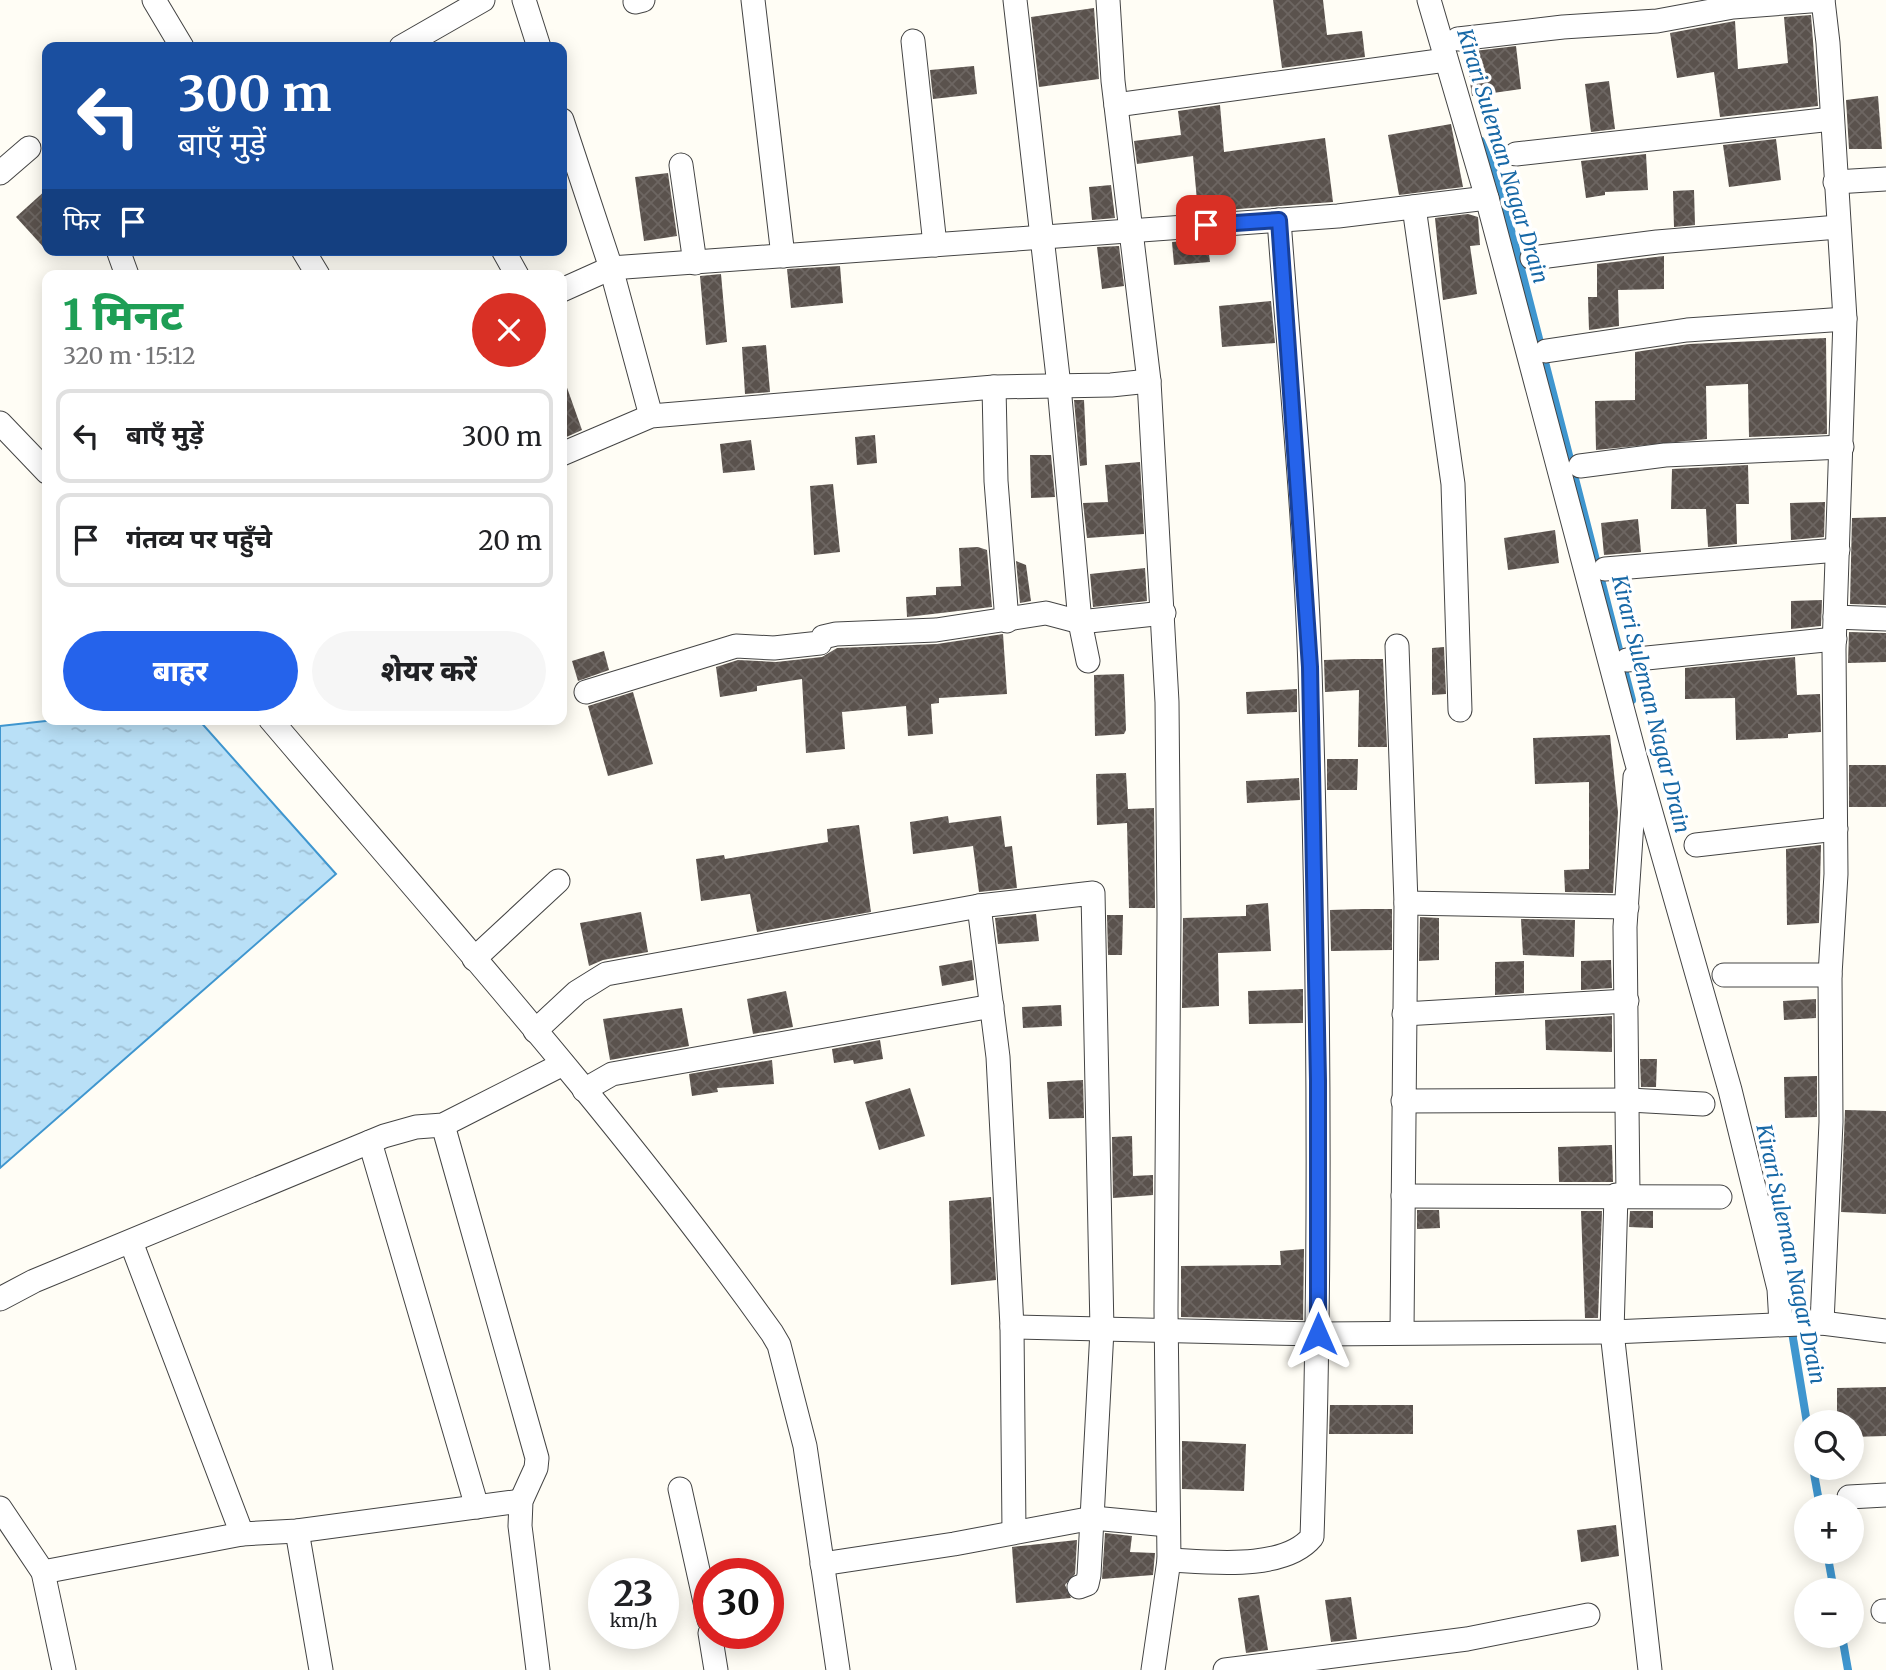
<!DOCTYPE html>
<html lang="hi">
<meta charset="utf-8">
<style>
body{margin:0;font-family:Merriweather,"Noto Sans Devanagari",serif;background:#f6f6f6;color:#202124;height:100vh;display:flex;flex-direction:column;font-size:26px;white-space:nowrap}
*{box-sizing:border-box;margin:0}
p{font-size:23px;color:#757577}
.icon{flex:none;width:38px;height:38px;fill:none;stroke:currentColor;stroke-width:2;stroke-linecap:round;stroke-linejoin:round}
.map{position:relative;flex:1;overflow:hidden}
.drawer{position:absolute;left:42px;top:270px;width:525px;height:455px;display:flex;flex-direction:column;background:#fff;border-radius:14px;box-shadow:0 4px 18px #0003}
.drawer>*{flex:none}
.hud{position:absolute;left:42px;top:42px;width:525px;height:214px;border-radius:14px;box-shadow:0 4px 18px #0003;background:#1a4fa0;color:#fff;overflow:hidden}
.fabs{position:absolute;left:1794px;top:1410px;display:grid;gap:14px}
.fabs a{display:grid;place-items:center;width:70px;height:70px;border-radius:50%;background:#fff;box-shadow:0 4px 18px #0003;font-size:35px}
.speed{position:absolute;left:588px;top:1558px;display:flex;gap:14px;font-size:35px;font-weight:700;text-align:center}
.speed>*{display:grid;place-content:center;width:91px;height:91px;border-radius:50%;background:#fff;box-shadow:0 4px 18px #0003;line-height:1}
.speed small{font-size:18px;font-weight:400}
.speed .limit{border:10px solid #d22;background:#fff;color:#111}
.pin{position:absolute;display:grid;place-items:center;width:60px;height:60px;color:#fff;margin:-30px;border-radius:14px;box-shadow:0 4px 10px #0006}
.me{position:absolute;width:77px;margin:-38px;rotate:0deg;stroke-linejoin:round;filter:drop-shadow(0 0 5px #0008)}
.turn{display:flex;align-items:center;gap:24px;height:147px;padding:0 21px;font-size:32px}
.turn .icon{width:91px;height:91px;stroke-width:2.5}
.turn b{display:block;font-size:49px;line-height:60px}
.then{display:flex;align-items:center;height:66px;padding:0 21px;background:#0003;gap:14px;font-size:26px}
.round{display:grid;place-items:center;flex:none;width:74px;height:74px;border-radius:37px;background:#f6f6f6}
.head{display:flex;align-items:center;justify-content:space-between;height:119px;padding:0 21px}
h1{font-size:42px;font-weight:800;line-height:52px;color:#1e9e55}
.action{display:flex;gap:14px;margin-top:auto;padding:14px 21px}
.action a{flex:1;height:80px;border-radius:42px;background:#2563eb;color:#fff;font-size:28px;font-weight:800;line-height:80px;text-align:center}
.action a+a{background:#f6f6f6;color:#202124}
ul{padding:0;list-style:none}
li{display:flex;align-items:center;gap:21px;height:94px;margin:0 14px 10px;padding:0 7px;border:4px solid #e0e0e0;border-radius:14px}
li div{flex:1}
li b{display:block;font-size:26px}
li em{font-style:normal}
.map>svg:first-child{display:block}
.water{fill:url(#water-ripples);stroke:#3f96cf;stroke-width:2}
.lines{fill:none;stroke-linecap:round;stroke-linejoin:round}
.stream{stroke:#3f96cf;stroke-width:8}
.building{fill:url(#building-cross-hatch)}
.minor-casing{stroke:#444;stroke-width:25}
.minor{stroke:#fff;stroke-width:23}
.route-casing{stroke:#184099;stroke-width:18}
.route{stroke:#2563eb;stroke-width:12}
.labels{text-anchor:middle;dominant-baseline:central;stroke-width:7;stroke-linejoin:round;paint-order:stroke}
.water-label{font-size:21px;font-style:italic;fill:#1768a6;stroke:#fff}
</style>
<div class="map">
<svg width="1886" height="1670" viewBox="0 0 1886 1670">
<defs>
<pattern id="water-ripples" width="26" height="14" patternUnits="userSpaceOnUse" patternTransform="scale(1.75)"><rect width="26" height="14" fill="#b9e0f7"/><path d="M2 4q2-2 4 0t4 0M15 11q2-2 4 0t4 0" fill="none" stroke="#9ebfd3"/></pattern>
<pattern id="building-cross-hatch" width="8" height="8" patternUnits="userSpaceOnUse" patternTransform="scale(1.75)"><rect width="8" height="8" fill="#5a524d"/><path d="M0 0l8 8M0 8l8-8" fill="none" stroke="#6d6662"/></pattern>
</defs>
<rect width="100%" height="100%" fill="#fffdf5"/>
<path class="water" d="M 64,719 L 198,719 L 336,874 L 0,1168 L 0,726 Z"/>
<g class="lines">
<g class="stream">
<path d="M 1481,141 L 1497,179 L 1510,226 L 1632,700"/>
<path d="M 1791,1326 L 1807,1423"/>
<path d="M 1813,1468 L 1820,1507"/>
<path d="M 1827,1552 L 1834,1591"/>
<path d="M 1842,1636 L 1848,1670"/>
</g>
</g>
<g class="building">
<path d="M 1273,0 L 1323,0 L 1327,35 L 1362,31 L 1365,57 L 1282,68 Z"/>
<path d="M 1094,8 L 1099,79 L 1039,87 L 1031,17 Z"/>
<path d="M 1811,15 L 1818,106 L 1720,117 L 1714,72 L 1677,78 L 1670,33 L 1735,21 L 1738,69 L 1788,63 L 1784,17 Z"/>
<path d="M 1516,46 L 1521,89 L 1472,96 L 1466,52 Z"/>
<path d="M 974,66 L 977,94 L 933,99 L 930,70 Z"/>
<path d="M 1609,81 L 1615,129 L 1591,132 L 1585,84 Z"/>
<path d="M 1878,96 L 1882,149 L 1849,149 L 1846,100 Z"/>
<path d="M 1220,105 L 1224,152 L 1325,138 L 1333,202 L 1198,212 L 1193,156 L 1137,164 L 1134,141 L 1181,135 L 1178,111 Z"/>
<path d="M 1451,124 L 1463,187 L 1399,195 L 1388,135 Z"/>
<path d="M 1776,139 L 1781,180 L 1729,187 L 1723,145 Z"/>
<path d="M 1646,154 L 1648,190 L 1605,192 L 1605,195 L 1586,198 L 1581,161 Z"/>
<path d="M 668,173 L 677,236 L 644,241 L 635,177 Z"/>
<path d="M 1111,185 L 1115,218 L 1092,220 L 1089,187 Z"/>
<path d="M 47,189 L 47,251 L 16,217 Z"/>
<path d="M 1694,190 L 1695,225 L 1674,227 L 1673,191 Z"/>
<path d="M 1468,214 L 1478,217 L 1480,245 L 1470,246 L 1477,294 L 1443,300 L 1435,218 Z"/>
<path d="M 1207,239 L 1210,262 L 1174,265 L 1172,242 Z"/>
<path d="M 1119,246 L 1124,286 L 1102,289 L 1097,247 Z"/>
<path d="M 1664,256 L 1664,289 L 1618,290 L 1619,326 L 1589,330 L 1588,297 L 1597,297 L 1597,264 Z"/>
<path d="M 840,266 L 843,303 L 791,308 L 787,269 Z"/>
<path d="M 721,274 L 727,342 L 706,345 L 700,276 Z"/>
<path d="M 1271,301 L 1275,343 L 1222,347 L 1219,306 Z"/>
<path d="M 1826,338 L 1827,434 L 1749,437 L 1748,384 L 1706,386 L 1707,439 L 1596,450 L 1595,401 L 1635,400 L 1635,352 L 1689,344 Z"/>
<path d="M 766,345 L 770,392 L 745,394 L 742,347 Z"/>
<path d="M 565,382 L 582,430 L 562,439 L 562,383 Z"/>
<path d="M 1074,400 L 1084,400 L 1087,465 L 1080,466 Z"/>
<path d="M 875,435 L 877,463 L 857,465 L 855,437 Z"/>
<path d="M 751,440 L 755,470 L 723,473 L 720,444 Z"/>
<path d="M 1030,455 L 1051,455 L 1055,497 L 1031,498 Z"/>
<path d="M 1140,462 L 1144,534 L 1087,538 L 1083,503 L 1108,502 L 1105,465 Z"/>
<path d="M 1748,465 L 1749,504 L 1736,504 L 1737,544 L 1708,547 L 1706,509 L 1671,509 L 1672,469 Z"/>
<path d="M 833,484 L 840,552 L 814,555 L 810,486 Z"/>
<path d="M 1825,502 L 1824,537 L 1791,540 L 1790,503 Z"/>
<path d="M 1886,517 L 1886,605 L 1850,604 L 1852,518 Z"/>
<path d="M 1638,519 L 1641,552 L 1604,555 L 1601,523 Z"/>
<path d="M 1555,530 L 1559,563 L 1508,570 L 1504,538 Z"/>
<path d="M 978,547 L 987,550 L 992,607 L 907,617 L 906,597 L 936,595 L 936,587 L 961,586 L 959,548 Z"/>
<path d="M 1016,561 L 1026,565 L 1031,601 L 1020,603 Z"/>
<path d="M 1145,568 L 1147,601 L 1093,607 L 1090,574 Z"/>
<path d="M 1822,600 L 1821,626 L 1791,629 L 1791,601 Z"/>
<path d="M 1849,632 L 1886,633 L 1886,662 L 1848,663 Z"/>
<path d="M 1003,634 L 1007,694 L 939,698 L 939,703 L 931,704 L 933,734 L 908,736 L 906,706 L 842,712 L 845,749 L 806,753 L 802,679 L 757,686 L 757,691 L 720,697 L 716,667 L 738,660 L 776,662 L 822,657 L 837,648 L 937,644 Z"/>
<path d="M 1444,647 L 1446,694 L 1432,695 L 1432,648 Z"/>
<path d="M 604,651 L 609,670 L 578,681 L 572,661 Z"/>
<path d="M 1795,657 L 1797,695 L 1820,694 L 1821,732 L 1788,734 L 1788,738 L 1736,740 L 1735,698 L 1685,699 L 1685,668 Z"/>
<path d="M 1355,659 L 1383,659 L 1387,747 L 1358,747 L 1359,690 L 1325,692 L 1324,660 Z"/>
<path d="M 1124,674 L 1126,730 L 1124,734 L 1095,736 L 1094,675 Z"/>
<path d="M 1297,689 L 1297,712 L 1247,714 L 1246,692 Z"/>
<path d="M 633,692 L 653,764 L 608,776 L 588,706 Z"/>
<path d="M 1610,735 L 1618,812 L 1613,893 L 1565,892 L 1564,870 L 1589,869 L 1589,782 L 1535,784 L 1533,738 Z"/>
<path d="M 1327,759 L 1358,759 L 1357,790 L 1327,790 Z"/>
<rect x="1849" y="765" width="37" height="42"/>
<path d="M 1126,773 L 1128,809 L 1154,808 L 1155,908 L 1129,908 L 1127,823 L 1097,825 L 1096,774 Z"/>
<path d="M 1299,778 L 1300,800 L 1247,803 L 1246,781 Z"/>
<path d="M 948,816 L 949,823 L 1001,816 L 1005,847 L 1012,846 L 1017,888 L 979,892 L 973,846 L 913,854 L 910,822 Z"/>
<path d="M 859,825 L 871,912 L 757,932 L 750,894 L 701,901 L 696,859 L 724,855 L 725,859 L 828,842 L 827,829 Z"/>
<path d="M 1821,845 L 1819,923 L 1787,925 L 1786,849 Z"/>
<path d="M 1268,903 L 1271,951 L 1218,953 L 1219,1006 L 1182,1008 L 1183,918 L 1246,916 L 1246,905 Z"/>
<path d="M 1363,909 L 1392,909 L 1392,950 L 1331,951 L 1330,910 Z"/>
<path d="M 641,912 L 648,952 L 603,960 L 589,966 L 580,923 Z"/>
<path d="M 1036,914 L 1039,941 L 998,944 L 995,918 Z"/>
<path d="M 1107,915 L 1123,915 L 1122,955 L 1108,955 Z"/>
<path d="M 1420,917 L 1439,918 L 1439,960 L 1419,961 Z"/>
<path d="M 1521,919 L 1575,920 L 1574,957 L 1523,955 Z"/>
<path d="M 972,960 L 974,980 L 942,986 L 939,966 Z"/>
<path d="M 1611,960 L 1612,988 L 1581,990 L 1581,961 Z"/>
<path d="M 1524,961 L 1524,993 L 1495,995 L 1495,962 Z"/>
<path d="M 1303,989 L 1303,1023 L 1249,1024 L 1248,991 Z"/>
<path d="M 786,991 L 793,1027 L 753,1034 L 747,999 Z"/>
<path d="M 1816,999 L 1816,1018 L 1784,1020 L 1783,1001 Z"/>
<path d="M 1061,1005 L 1062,1026 L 1023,1028 L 1022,1007 Z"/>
<path d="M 682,1008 L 689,1046 L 610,1060 L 603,1019 Z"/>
<path d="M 1612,1016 L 1612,1052 L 1546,1050 L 1545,1020 Z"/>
<path d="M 880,1040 L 883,1059 L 854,1064 L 853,1060 L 834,1063 L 832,1049 Z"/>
<path d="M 1640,1059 L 1657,1059 L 1656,1087 L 1641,1087 Z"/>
<path d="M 772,1060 L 774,1084 L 717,1088 L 718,1092 L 692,1096 L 689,1074 Z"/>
<path d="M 1817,1076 L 1817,1117 L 1785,1118 L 1784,1077 Z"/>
<path d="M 1083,1080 L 1084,1118 L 1049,1119 L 1047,1082 Z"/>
<path d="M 910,1088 L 925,1136 L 879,1150 L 865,1102 Z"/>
<path d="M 1845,1110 L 1886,1111 L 1886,1214 L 1841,1212 Z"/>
<path d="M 1132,1136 L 1133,1176 L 1153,1175 L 1153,1195 L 1113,1198 L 1112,1137 Z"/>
<path d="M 1612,1145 L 1613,1182 L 1559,1182 L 1558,1147 Z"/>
<path d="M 991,1197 L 996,1280 L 951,1285 L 949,1201 Z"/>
<path d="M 1417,1210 L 1439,1210 L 1440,1228 L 1417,1229 Z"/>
<path d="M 1581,1211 L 1602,1211 L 1598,1318 L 1585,1318 Z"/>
<path d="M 1630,1211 L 1653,1211 L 1653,1228 L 1629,1227 Z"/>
<path d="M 1304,1249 L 1303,1320 L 1181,1317 L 1181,1266 L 1281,1265 L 1280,1251 Z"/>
<path d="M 1886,1387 L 1886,1436 L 1852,1437 L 1852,1423 L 1837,1423 L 1837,1388 Z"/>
<path d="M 1330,1405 L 1413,1405 L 1413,1434 L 1329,1434 Z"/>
<path d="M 1182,1441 L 1246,1444 L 1244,1491 L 1182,1489 Z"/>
<path d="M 1616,1525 L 1619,1556 L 1581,1562 L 1577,1530 Z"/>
<path d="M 1105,1533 L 1132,1536 L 1130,1552 L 1155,1553 L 1153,1575 L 1102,1579 Z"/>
<path d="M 1077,1540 L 1075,1574 L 1065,1585 L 1071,1598 L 1016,1603 L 1012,1547 Z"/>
<path d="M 1259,1595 L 1268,1650 L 1246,1653 L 1238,1598 Z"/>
<path d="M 1351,1597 L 1357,1639 L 1331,1642 L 1325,1600 Z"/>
</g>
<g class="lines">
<g class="minor-casing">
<g id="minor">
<path d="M 154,0 L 182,47"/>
<path d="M 524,0 L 539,47"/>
<path d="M 753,0 L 783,256"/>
<path d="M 1015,0 L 1059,386 L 1080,622 L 1088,661"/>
<path d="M 1108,0 L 1113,81 L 1149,381 L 1167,702 L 1169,914 L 1166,1310 L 1169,1560 L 1153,1670"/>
<path d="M 1429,0 L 1487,198 L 1636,760 L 1730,1090 L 1779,1289 L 1781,1324"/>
<path d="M 635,2 L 643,0"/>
<path d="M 1458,39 L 1563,27 L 1657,21 L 1733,7 L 1823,0"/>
<path d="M 913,41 L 935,245"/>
<path d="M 401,47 L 483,0"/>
<path d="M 1116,105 L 1446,60"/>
<path d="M 562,120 L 611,268 L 651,416"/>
<path d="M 1516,154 L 1832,119"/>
<path d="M 681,165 L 695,263"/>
<path d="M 0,173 L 29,148"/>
<path d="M 1835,182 L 1886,179"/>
<path d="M 1414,207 L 1453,484 L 1460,710"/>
<path d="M 118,250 L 127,275"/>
<path d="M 303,250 L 318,275"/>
<path d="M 503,250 L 517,275"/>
<path d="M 1532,258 L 1657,242 L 1838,227"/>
<path d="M 562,290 L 611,268 L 1338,216 L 1487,198"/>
<path d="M 1546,351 L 1687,330 L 1845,319"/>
<path d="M 994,387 L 996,481 L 1007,621"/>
<path d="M 0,423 L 47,472"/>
<path d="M 562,454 L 651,416 L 994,387 L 1111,385 L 1149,381"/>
<path d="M 1580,466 L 1665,455 L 1842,447"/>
<path d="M 1605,569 L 1838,550"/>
<path d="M 1835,617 L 1886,619"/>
<path d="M 1397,646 L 1406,903 L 1402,1332"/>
<path d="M 1627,660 L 1835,639"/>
<path d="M 586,692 L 736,646 L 774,648 L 820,643 L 823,637 L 836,634 L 936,630 L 1046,613 L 1080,622 L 1164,613"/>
<path d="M 270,719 C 441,920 619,1118 772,1333 L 779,1345 L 805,1446 L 838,1670"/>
<path d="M 1696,845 L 1836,829"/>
<path d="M 1406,903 L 1627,907"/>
<path d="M 979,906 L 998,1057 L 1012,1327 L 1014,1532"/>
<path d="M 474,959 L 558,881"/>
<path d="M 1724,975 L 1830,975"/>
<path d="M 1404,1014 L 1627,1001"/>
<path d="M 535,1031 L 577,992 L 606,974 L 979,906 L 1093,893 L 1102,1330 L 1089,1575 L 1087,1584 L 1079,1587"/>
<path d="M 584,1090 L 612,1074 L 992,1006"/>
<path d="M 1403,1101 L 1629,1100 L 1703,1104"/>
<path d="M 443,1125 L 537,1458 L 536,1468 L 521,1501 L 520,1526 L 538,1670"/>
<path d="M 370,1142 L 477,1507"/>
<path d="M 1616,1195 L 1612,1332 L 1650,1670"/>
<path d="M 1628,1195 L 1625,927 L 1635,777"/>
<path d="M 1403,1196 L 1720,1197"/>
<path d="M 131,1242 L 242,1534 L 297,1531 L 521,1501"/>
<path d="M 0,1299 L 34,1281 L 384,1136 L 416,1127 L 443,1125 L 563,1064"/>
<path d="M 1822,1323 L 1831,1122 L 1830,975 L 1836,874 L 1834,649 L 1845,319 L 1828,43 L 1823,0"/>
<path d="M 1012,1327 L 1318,1334 L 1612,1332 L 1822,1323 L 1886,1331"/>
<path d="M 680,1489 L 709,1620"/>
<path d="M 1849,1497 L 1886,1495"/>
<path d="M 0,1508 L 43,1572 L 64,1670"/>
<path d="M 297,1531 L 321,1670"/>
<path d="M 1169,1560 C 1210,1562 1284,1571 1312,1537 C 1322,1248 1319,958 1310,669 C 1305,520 1290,369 1279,220"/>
<path d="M 822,1564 L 954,1544 L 1093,1518 L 1168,1525"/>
<path d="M 43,1572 L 242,1534"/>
<path d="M 1883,1611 L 1886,1611"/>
<path d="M 710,1633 L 716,1670"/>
<path d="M 1225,1670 L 1467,1639 L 1588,1615"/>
</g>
</g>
<use href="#minor" class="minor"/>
</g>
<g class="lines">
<g class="route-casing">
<path id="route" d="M 1206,225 L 1279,220 L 1310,667 L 1318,1081 L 1318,1334"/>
</g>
<use href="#route" class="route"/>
</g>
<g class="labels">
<g class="water-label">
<text transform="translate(1503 156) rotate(73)">Kirari Suleman Nagar Drain</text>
<text transform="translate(1651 704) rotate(76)">Kirari Suleman Nagar Drain</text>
<text transform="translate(1791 1254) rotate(78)">Kirari Suleman Nagar Drain</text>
</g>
</g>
</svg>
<div class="fabs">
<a><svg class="icon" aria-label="search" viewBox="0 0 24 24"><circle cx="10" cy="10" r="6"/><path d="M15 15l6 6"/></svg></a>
<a>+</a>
<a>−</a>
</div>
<div class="speed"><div>23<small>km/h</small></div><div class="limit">30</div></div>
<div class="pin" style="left:1206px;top:225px;background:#d93025"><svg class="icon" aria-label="arrive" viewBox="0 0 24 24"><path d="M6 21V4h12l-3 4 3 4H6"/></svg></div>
<svg class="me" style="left:1318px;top:1334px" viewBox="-20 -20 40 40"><path d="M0-17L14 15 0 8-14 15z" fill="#2563eb" stroke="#fff" stroke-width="4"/></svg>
<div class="hud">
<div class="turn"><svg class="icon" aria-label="left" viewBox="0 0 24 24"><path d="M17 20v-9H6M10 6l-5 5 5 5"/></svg><div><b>300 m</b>बाएँ मुड़ें</div></div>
<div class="then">फिर<svg class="icon" aria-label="arrive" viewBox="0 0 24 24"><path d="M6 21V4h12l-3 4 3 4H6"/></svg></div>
</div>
<section class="drawer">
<div class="head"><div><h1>1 मिनट</h1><p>320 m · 15:12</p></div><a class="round" style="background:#d93025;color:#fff"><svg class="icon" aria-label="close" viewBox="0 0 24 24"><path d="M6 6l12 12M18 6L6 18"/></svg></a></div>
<ul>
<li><svg class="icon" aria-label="left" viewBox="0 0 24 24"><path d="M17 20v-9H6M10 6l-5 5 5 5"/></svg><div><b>बाएँ मुड़ें</b></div><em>300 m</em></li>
<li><svg class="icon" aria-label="arrive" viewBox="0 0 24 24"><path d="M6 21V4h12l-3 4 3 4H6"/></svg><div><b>गंतव्य पर पहुँचे</b></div><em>20 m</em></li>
</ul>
<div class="action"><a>बाहर</a><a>शेयर करें</a></div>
</section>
</div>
